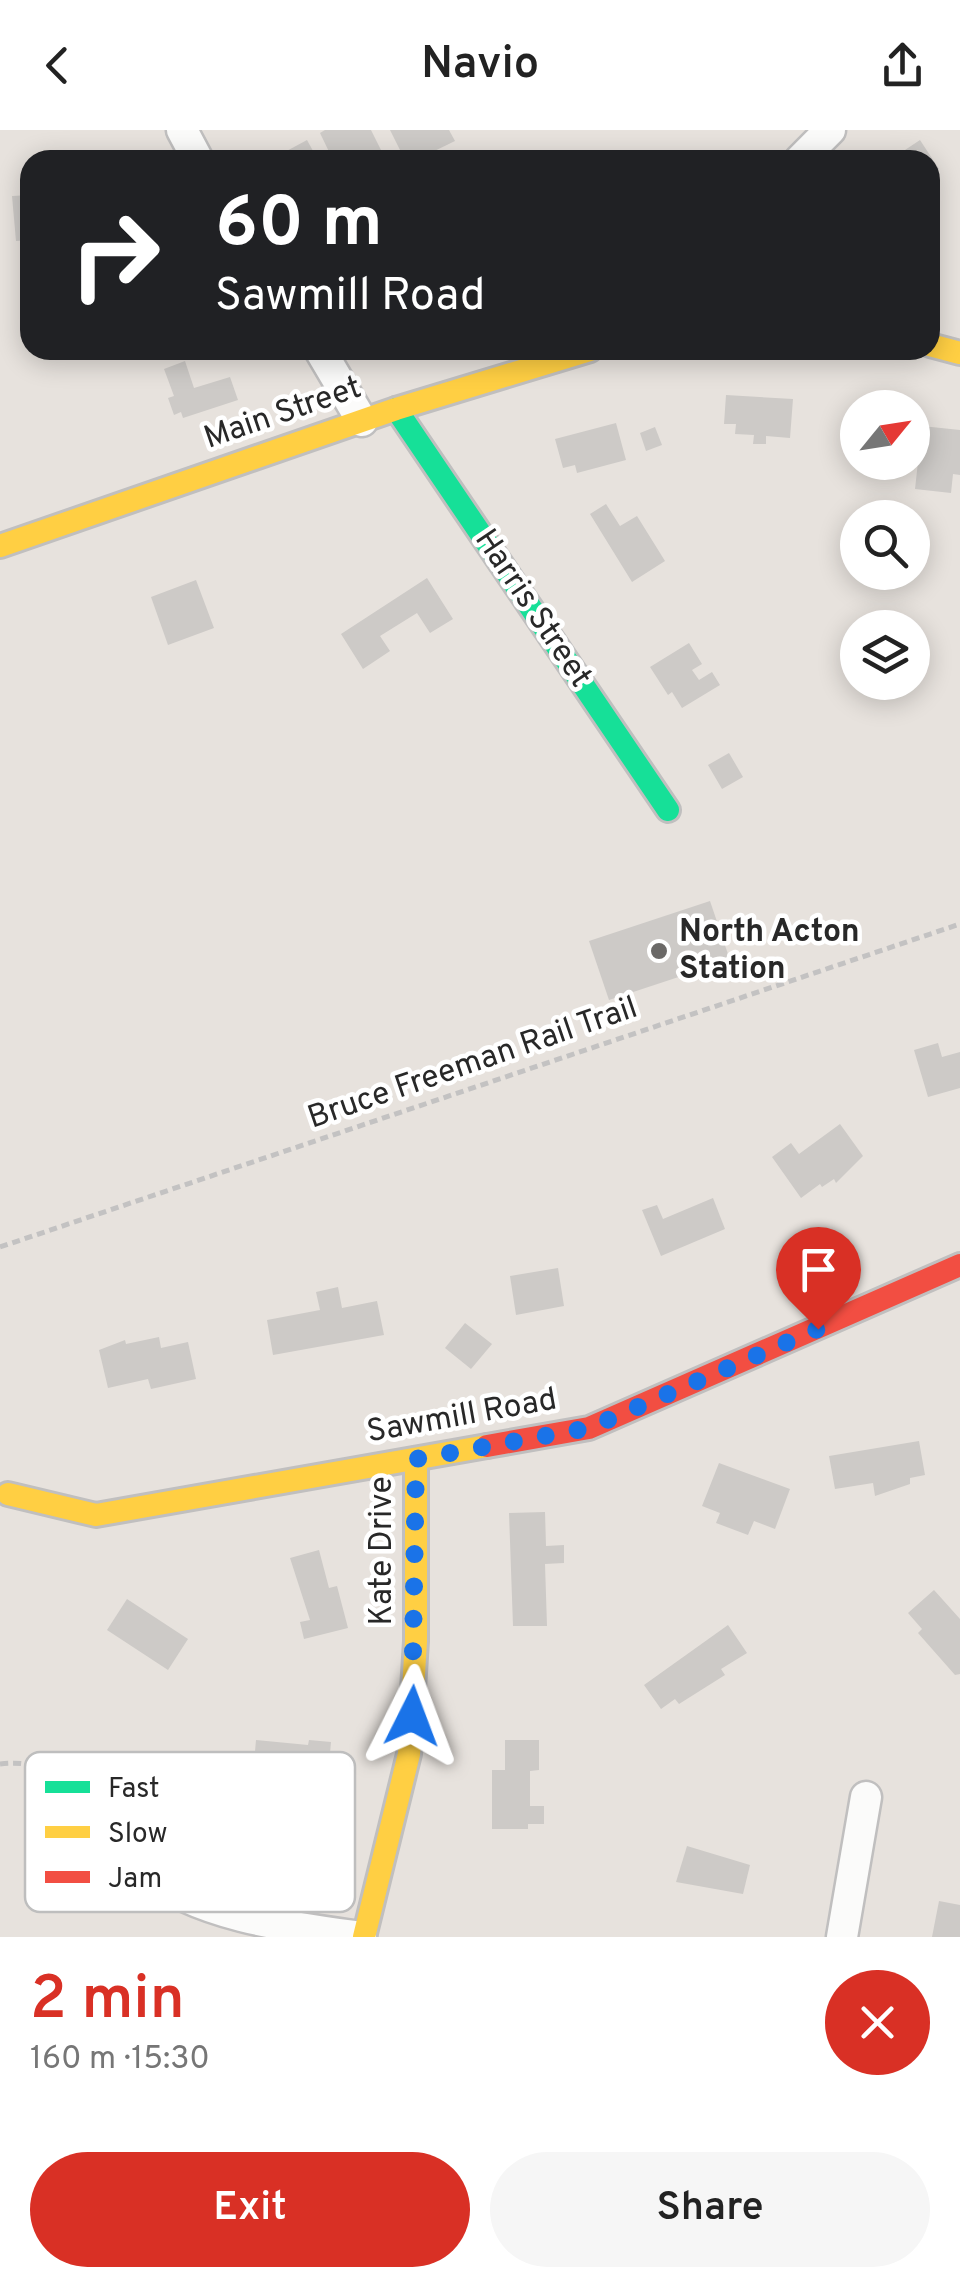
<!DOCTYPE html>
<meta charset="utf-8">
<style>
body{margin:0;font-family:Overpass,sans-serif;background:#f6f6f6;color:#222;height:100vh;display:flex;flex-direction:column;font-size:38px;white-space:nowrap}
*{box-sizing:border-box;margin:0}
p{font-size:32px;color:#767676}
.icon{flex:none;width:55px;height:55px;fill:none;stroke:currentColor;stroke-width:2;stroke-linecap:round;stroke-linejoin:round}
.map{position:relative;height:1807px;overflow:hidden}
.details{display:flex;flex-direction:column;background:#fff;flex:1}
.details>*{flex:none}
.hud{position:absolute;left:20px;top:20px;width:920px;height:210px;border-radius:30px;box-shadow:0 5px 25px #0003;background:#202124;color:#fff;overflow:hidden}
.needle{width:65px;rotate:60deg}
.buttons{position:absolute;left:840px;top:260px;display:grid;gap:20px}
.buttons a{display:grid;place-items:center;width:90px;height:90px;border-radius:50%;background:#fff;box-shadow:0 5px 25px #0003;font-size:50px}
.pin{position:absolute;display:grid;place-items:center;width:85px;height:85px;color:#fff;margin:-102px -42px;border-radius:50% 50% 50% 0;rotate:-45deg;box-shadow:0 0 10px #0007}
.pin .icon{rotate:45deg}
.me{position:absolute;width:110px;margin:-55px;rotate:3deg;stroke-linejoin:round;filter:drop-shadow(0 0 8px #0008)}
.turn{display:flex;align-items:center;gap:35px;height:210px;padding:0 30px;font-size:45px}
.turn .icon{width:130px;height:130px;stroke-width:2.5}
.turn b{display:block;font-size:70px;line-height:85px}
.round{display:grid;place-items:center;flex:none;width:105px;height:105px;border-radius:52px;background:#f6f6f6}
.head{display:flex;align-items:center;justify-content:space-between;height:170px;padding:0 30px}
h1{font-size:60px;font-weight:600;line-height:75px;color:#d93025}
.action{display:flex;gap:20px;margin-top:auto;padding:20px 30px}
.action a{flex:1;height:115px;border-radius:60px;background:#d93025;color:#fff;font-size:40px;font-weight:600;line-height:115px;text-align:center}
.action a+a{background:#f6f6f6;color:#222}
header{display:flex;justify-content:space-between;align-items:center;height:130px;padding:0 30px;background:#fff;font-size:45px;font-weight:600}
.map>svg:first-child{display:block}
.building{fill:#cdcac7}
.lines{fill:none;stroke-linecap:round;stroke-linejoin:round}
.street-casing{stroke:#c0bfbf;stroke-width:35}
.fast-casing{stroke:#c0bfbf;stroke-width:28}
.slow-casing{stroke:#c0bfbf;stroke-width:28}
.jam-casing{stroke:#c0bfbf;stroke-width:28}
.path{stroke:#c3c2c2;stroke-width:5;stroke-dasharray:8 5;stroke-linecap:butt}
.street{stroke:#fbfbfa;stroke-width:30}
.fast{stroke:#16e098;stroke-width:22}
.slow{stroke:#ffcf43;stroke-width:22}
.jam{stroke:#f24e42;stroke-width:22}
.route{stroke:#1a73e8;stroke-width:18;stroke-dasharray:0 32.4}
.poi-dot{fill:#6b6967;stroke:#fff;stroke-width:4}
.labels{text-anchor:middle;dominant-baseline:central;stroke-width:9;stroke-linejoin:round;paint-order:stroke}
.street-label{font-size:32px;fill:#282828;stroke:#fff}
.poi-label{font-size:32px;font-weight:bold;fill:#282828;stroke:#fff;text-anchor:start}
.key{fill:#fff;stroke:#bebebe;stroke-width:2.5}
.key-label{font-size:28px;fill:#282828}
</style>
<header><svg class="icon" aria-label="back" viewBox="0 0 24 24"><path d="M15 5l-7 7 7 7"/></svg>Navio<svg class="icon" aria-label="share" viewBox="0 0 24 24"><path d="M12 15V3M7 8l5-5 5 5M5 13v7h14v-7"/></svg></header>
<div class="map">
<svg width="960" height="1807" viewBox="0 0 960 1807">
<rect width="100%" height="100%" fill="#e7e2dd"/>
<g class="building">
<path d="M 325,0 L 371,0 L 386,30 L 333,30 L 320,3 Z"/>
<path d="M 390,0 L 449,0 L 455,11 L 416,30 L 405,30 Z"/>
<path d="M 307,10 L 318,30 L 270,30 Z"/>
<path d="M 920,10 L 939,39 L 930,45 L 930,30 L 890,30 Z"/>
<path d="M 30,65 L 30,110 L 16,111 L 12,66 Z"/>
<path d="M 185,231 L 194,258 L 230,247 L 238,270 L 183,288 L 181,282 L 174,285 L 168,268 L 174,266 L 164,239 Z"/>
<path d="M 726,265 L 793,269 L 790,308 L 766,306 L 766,314 L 753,314 L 754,305 L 735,304 L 736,294 L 724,294 Z"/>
<path d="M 616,293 L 626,330 L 577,343 L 575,335 L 563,338 L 555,309 Z"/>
<path d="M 922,296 L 960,300 L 960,345 L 953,344 L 951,363 L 915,359 Z"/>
<path d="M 655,297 L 662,315 L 646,321 L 640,303 Z"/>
<path d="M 606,374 L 620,396 L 637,386 L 665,431 L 632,452 L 590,384 Z"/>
<path d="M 427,448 L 453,489 L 430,503 L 417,483 L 380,506 L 390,521 L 363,539 L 341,504 Z"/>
<path d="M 196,450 L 214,498 L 168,515 L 151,467 Z"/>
<path d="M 689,513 L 702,534 L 692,540 L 699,550 L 712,542 L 720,555 L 682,578 L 672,562 L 668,565 L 650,537 Z"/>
<path d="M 729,623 L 743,647 L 722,659 L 708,635 Z"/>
<path d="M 710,771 L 730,830 L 609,870 L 589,811 Z"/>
<path d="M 938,913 L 942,927 L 960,922 L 960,958 L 928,967 L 914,920 Z"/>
<path d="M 840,994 L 863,1026 L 836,1053 L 834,1049 L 822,1057 L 820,1054 L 801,1068 L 772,1027 L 791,1013 L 799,1024 Z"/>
<path d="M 713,1068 L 725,1099 L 661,1126 L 642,1080 L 657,1075 L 663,1089 Z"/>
<path d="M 558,1138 L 564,1176 L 516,1185 L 510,1146 Z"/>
<path d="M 338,1157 L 342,1178 L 377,1171 L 384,1205 L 273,1225 L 267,1190 L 320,1180 L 316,1162 Z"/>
<path d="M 465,1193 L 492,1214 L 471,1239 L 445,1218 Z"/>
<path d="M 159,1207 L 161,1218 L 188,1212 L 196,1249 L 151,1259 L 148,1249 L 108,1258 L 99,1220 L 125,1210 L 126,1214 Z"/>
<path d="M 919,1311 L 925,1345 L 910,1348 L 910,1354 L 875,1366 L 873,1353 L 835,1359 L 829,1326 Z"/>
<path d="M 719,1333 L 790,1359 L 775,1399 L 754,1391 L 748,1405 L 716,1393 L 720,1383 L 702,1376 Z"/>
<path d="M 545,1382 L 546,1416 L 564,1415 L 564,1433 L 545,1434 L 547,1496 L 513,1496 L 509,1383 Z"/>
<path d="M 319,1420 L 329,1458 L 337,1456 L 348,1498 L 304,1509 L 300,1492 L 310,1490 L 290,1428 Z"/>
<path d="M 934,1460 L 960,1489 L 960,1544 L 955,1545 L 918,1503 L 922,1499 L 908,1483 Z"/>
<path d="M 127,1469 L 188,1509 L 168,1540 L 107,1500 Z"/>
<path d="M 728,1495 L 747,1523 L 721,1539 L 725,1545 L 679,1574 L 675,1569 L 661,1579 L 644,1555 Z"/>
<path d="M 256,1610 L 308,1615 L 309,1610 L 331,1612 L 328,1646 L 253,1644 Z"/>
<path d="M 505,1610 L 539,1610 L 539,1640 L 530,1641 L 530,1676 L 544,1676 L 544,1694 L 528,1694 L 528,1699 L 492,1699 L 492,1640 L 505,1640 Z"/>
<path d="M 687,1716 L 750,1735 L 743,1764 L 676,1752 Z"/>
<path d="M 939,1771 L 960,1775 L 960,1807 L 932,1807 Z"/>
</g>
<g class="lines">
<g class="street-casing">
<g id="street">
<path d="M 182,0 L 198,30"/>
<path d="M 800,30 L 830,0"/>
<path d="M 320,220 L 362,291"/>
<path d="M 102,1695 C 116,1710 129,1728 145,1741 C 195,1786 296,1798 361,1807"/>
<path d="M 842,1807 L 866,1667"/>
</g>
</g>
<g class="fast-casing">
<path id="fast" d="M 396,279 L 668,680"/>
</g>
<g class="slow-casing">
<g id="slow">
<path d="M 930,215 L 960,223"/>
<path d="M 0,416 L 396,279 L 590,220"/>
<path d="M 8,1364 L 96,1385 L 487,1316"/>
<path d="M 364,1807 L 409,1624 L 416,1511 L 416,1329"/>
</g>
</g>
<g class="jam-casing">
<path id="jam" d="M 487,1316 L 589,1298 L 960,1135"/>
</g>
<g class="path">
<path d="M 0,1117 L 960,794"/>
<path d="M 0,1634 C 41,1629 59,1647 85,1676"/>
</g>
<use href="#street" class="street"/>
<use href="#fast" class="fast"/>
<use href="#slow" class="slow"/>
<use href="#jam" class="jam"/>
</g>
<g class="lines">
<path class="route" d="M 412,1586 L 416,1329 L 589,1298 L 818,1199"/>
</g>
<circle class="poi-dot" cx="659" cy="821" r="10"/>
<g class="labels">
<g class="street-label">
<text transform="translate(283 284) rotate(-19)">Main Street</text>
<text transform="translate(532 479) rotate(56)">Harris Street</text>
<text transform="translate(473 934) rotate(-19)">Bruce Freeman Rail Trail</text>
<text transform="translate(462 1287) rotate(-10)">Sawmill Road</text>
<text transform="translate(383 1421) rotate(-90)">Kate Drive</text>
</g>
<g class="poi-label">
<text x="679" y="803">North Acton<tspan x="679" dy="37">Station</tspan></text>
</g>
</g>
<rect x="25" y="1622" width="330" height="160" rx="15" class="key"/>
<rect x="45" y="1651" width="45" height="12" fill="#16e098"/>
<rect x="45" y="1696" width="45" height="12" fill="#ffcf43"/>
<rect x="45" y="1741" width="45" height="12" fill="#f24e42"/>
<g class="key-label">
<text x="108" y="1667">Fast</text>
<text x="108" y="1712">Slow</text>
<text x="108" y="1757">Jam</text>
</g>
</svg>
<div class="buttons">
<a><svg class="needle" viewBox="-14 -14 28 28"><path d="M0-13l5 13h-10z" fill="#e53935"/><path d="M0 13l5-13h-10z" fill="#767676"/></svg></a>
<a><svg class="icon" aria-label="search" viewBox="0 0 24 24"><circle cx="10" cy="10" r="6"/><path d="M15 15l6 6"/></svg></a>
<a><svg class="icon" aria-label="layers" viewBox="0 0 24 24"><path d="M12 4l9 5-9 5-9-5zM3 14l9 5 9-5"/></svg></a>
</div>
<div class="pin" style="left:818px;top:1199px;background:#d93025"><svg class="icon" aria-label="arrive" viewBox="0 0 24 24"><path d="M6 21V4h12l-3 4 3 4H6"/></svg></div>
<svg class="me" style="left:412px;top:1586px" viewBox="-20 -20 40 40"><path d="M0-17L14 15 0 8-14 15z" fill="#1a73e8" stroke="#fff" stroke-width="4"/></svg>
<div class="hud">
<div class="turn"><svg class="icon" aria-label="right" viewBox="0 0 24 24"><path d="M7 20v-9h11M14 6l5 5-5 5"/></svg><div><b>60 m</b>Sawmill Road</div></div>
</div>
</div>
<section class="details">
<div class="head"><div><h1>2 min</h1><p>160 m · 15:30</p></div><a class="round" style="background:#d93025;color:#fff"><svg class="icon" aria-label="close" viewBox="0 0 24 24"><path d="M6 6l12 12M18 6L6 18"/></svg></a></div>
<div class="action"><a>Exit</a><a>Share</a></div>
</section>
